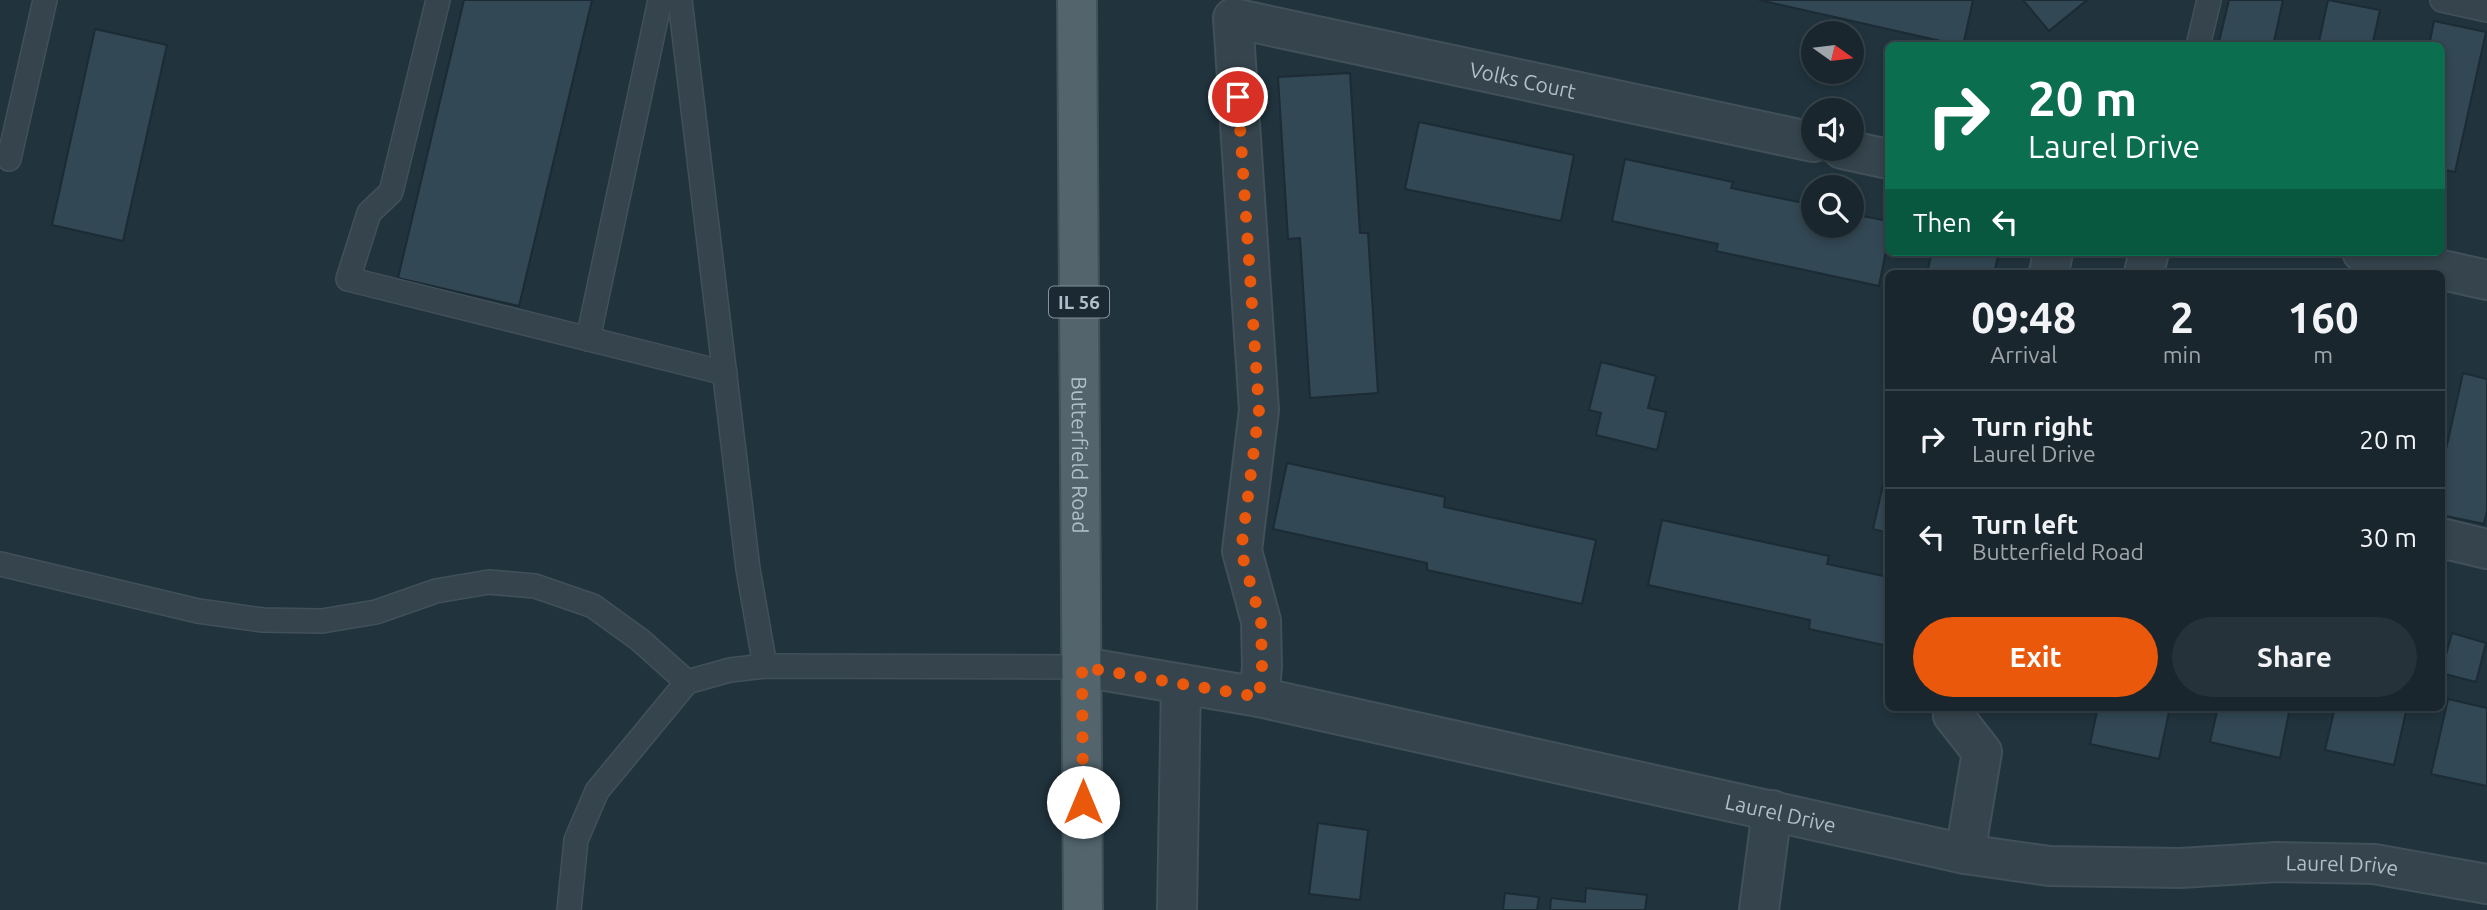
<!DOCTYPE html>
<style>
body{margin:0;font-family:Ubuntu,sans-serif;background:#26323a;color:#f1f3f6;height:100vh;display:flex;flex-direction:column;font-size:26px;white-space:nowrap}
*{box-sizing:border-box;margin:0}
p{font-size:23px;color:#9fa5aa}
.icon{flex:none;width:38px;height:38px;fill:none;stroke:currentColor;stroke-width:2;stroke-linecap:round;stroke-linejoin:round}
.map{position:relative;flex:1;overflow:hidden}
.details{position:absolute;left:1885px;top:270px;width:560px;height:441px;display:flex;flex-direction:column;background:#19262e;border-radius:10px;box-shadow:0 4px 10px #0003,0 0 0 2px #37434a}
.details>*{flex:none}
.banner{position:absolute;left:1885px;top:42px;width:560px;height:214px;border-radius:10px;box-shadow:0 4px 10px #0003,0 0 0 2px #37434a;background:#0b6e4f;color:#fff;overflow:hidden}
.needle{width:46px;rotate:104deg}
.controls{position:absolute;left:1801px;top:21px;display:grid;gap:14px}
.controls a{display:grid;place-items:center;width:63px;height:63px;border-radius:50%;background:#19262e;box-shadow:0 4px 10px #0003,0 0 0 2px #37434a;font-size:35px}
.pin{position:absolute;display:grid;place-items:center;width:60px;height:60px;color:#fff;margin:-30px;border:4px solid #fff;border-radius:50%;box-shadow:0 2px 7px #0007}
.me{position:absolute;width:77px;margin:-38px;rotate:0deg;stroke-linejoin:round;filter:drop-shadow(0 0 5px #0008)}
.turn{display:flex;align-items:center;gap:24px;height:147px;padding:0 28px;font-size:32px}
.turn .icon{width:91px;height:91px;stroke-width:2.5}
.turn b{display:block;font-size:49px;line-height:60px}
.then{display:flex;align-items:center;height:66px;padding:0 28px;background:#0003;gap:14px;font-size:26px}
.eta{display:flex;justify-content:space-evenly;align-items:center;height:119px;text-align:center}
.eta b{font-size:42px;font-weight:600;line-height:49px}
.action{display:flex;gap:14px;margin-top:auto;padding:14px 28px}
.action a{flex:1;height:80px;border-radius:42px;background:#ea580c;color:#fff;font-size:28px;font-weight:600;line-height:80px;text-align:center}
.action a+a{background:#26323a;color:#f1f3f6}
ul{padding:0;list-style:none}
li{display:flex;align-items:center;gap:21px;height:98px;padding:0 28px;border-top:2px solid #37434a}
li div{flex:1}
li b{display:block;font-size:26px}
li em{font-style:normal}
.map>svg:first-child{display:block}
.building{fill:#324854;stroke:#1c2b34;stroke-width:2}
.lines{fill:none;stroke-linecap:round;stroke-linejoin:round}
.service-casing{stroke:#415059;stroke-width:26}
.minor-casing{stroke:#415059;stroke-width:42}
.primary-casing{stroke:#415059;stroke-width:42}
.service{stroke:#35444d;stroke-width:23}
.minor{stroke:#35444d;stroke-width:38}
.primary{stroke:#53646d;stroke-width:38}
.route{stroke:#ea580c;stroke-width:12;stroke-dasharray:0 21.6}
.labels{text-anchor:middle;dominant-baseline:central;stroke-width:7;stroke-linejoin:round;paint-order:stroke}
.shield{fill:#1a2932;stroke:#83929c;stroke-width:2}
.shield-label{font-size:19px;font-weight:bold;fill:#b0bfc9}
.street-label{font-size:21px;fill:#b0bfc9;stroke:#1a2932}
</style>
<div class="map">
<svg width="2487" height="910" viewBox="0 0 2487 910">
<rect width="100%" height="100%" fill="#21333d"/>
<g class="building">
<path d="M 464,0 L 592,0 L 519,306 L 398,278 Z"/>
<path d="M 1759,0 L 1973,0 L 1963,46 Z"/>
<path d="M 2023,0 L 2087,0 L 2049,31 Z"/>
<path d="M 2229,0 L 2283,0 L 2273,46 L 2218,46 Z"/>
<path d="M 2328,0 L 2380,10 L 2372,46 L 2318,46 Z"/>
<path d="M 2434,21 L 2486,32 L 2455,172 L 2441,169 L 2441,46 L 2429,46 Z"/>
<path d="M 95,29 L 167,45 L 123,241 L 52,225 Z"/>
<path d="M 1350,73 L 1360,233 L 1368,233 L 1378,393 L 1310,398 L 1300,238 L 1288,239 L 1278,77 Z"/>
<path d="M 1419,122 L 1574,155 L 1561,221 L 1405,189 Z"/>
<path d="M 1625,159 L 1733,182 L 1731,188 L 1813,205 L 1813,226 L 1852,226 L 1852,214 L 1888,221 L 1888,241 L 1879,286 L 1716,251 L 1718,244 L 1612,221 Z"/>
<path d="M 1932,252 L 1999,252 L 1994,273 L 1927,273 Z"/>
<path d="M 1601,362 L 1656,376 L 1648,408 L 1666,412 L 1657,450 L 1596,435 L 1601,413 L 1589,410 Z"/>
<path d="M 2463,373 L 2487,379 L 2487,511 L 2484,524 L 2441,515 L 2441,472 Z"/>
<path d="M 1287,463 L 1445,497 L 1444,507 L 1596,540 L 1582,604 L 1427,570 L 1427,563 L 1273,529 Z"/>
<path d="M 1888,463 L 1888,533 L 1873,529 Z"/>
<path d="M 1662,520 L 1829,556 L 1827,564 L 1888,577 L 1888,646 L 1809,629 L 1810,620 L 1648,585 Z"/>
<path d="M 2452,633 L 2486,643 L 2476,682 L 2441,673 Z"/>
<path d="M 2448,699 L 2487,708 L 2487,786 L 2431,774 Z"/>
<path d="M 2098,707 L 2170,707 L 2159,759 L 2090,744 Z"/>
<path d="M 2218,707 L 2290,707 L 2280,758 L 2210,742 Z"/>
<path d="M 2335,707 L 2407,707 L 2394,765 L 2325,750 Z"/>
<path d="M 1318,823 L 1368,830 L 1360,900 L 1309,894 Z"/>
<path d="M 1586,888 L 1647,895 L 1645,910 L 1550,910 L 1551,898 L 1585,902 Z"/>
<path d="M 1505,893 L 1539,897 L 1537,910 L 1503,910 Z"/>
</g>
<g class="lines">
<g class="service-casing">
<g id="service">
<path d="M 438,0 L 391,192 L 369,213 L 348,279 L 725,373"/>
<path d="M 680,0 L 748,569 L 765,666"/>
<path d="M 2442,0 L 2487,10"/>
<path d="M 2198,46 L 2209,0"/>
<path d="M 9,159 L 45,0"/>
<path d="M 588,339 L 660,0"/>
<path d="M 0,564 L 198,611 L 263,620 L 322,621 L 376,612 L 436,591 L 489,582 L 535,586 L 593,606 L 640,640 L 687,682 L 730,670 L 765,666 L 1082,667"/>
<path d="M 569,910 L 576,840 L 597,791 L 687,682"/>
</g>
</g>
<g class="minor-casing">
<g id="minor">
<path d="M 1842,149 L 1888,159"/>
<path d="M 2362,252 L 2487,280"/>
<path d="M 2049,273 L 2053,252"/>
<path d="M 2144,273 L 2149,252"/>
<path d="M 2441,538 L 2487,549"/>
<path id="s1" d="M 1082,667 L 1259,697 L 1965,854 L 2049,866 L 2180,868 L 2278,862 L 2374,864 L 2487,884"/>
<path id="s2" d="M 1259,697 L 1262,667 L 1261,621 L 1242,551 L 1259,410 L 1233,18 L 1813,142"/>
<path d="M 1955,707 L 1953,715 L 1982,752 L 1965,854"/>
<path d="M 1177,910 L 1181,684"/>
<path d="M 1759,910 L 1772,810"/>
</g>
</g>
<g class="primary-casing">
<g id="primary">
<path id="s3" d="M 1077,0 L 1083,910"/>
</g>
</g>
<use href="#service" class="service"/>
<use href="#minor" class="minor"/>
<use href="#primary" class="primary"/>
</g>
<g class="lines">
<path class="route" d="M 1083,802 L 1082,667 L 1259,697 L 1262,667 L 1261,621 L 1241,551 L 1259,410 L 1238,97"/>
</g>
<g class="labels">
<rect class="shield" x="1049" y="286.5" width="60" height="31" rx="5"/>
<g class="shield-label">
<text x="1079" y="302">IL 56</text>
</g>
<g class="street-label">
<text stroke="none"><textPath href="#s2" startOffset="980">Volks Court</textPath></text>
<text stroke="none"><textPath href="#s3" startOffset="455">Butterfield Road</textPath></text>
<text stroke="none"><textPath href="#s1" startOffset="714">Laurel Drive</textPath></text>
<text stroke="none"><textPath href="#s1" startOffset="1281">Laurel Drive</textPath></text>
</g>
</g>
</svg>
<div class="controls">
<a><svg class="needle" viewBox="-14 -14 28 28"><path d="M0-13l5 13h-10z" fill="#e53935"/><path d="M0 13l5-13h-10z" fill="#9fa5aa"/></svg></a>
<a><svg class="icon" aria-label="sound" viewBox="0 0 24 24"><path d="M4 9h4l5-4v14l-5-4H4zM17 9q2 3 0 6"/></svg></a>
<a><svg class="icon" aria-label="search" viewBox="0 0 24 24"><circle cx="10" cy="10" r="6"/><path d="M15 15l6 6"/></svg></a>
</div>
<div class="pin" style="left:1238px;top:97px;background:#d93025"><svg class="icon" aria-label="arrive" viewBox="0 0 24 24"><path d="M6 21V4h12l-3 4 3 4H6"/></svg></div>
<svg class="me" style="left:1083px;top:802px" viewBox="-20 -20 40 40"><circle r="19" fill="#fff"/><path d="M0-13L10 11 0 6-10 11z" fill="#ea580c"/></svg>
<div class="banner">
<div class="turn"><svg class="icon" aria-label="right" viewBox="0 0 24 24"><path d="M7 20v-9h11M14 6l5 5-5 5"/></svg><div><b>20 m</b>Laurel Drive</div></div>
<div class="then">Then<svg class="icon" aria-label="left" viewBox="0 0 24 24"><path d="M17 20v-9H6M10 6l-5 5 5 5"/></svg></div>
</div>
<section class="details">
<div class="eta">
<div><b>09:48</b><p>Arrival</p></div>
<div><b>2</b><p>min</p></div>
<div><b>160</b><p>m</p></div>
</div>
<ul>
<li><svg class="icon" aria-label="right" viewBox="0 0 24 24"><path d="M7 20v-9h11M14 6l5 5-5 5"/></svg><div><b>Turn right</b><p>Laurel Drive</p></div><em>20 m</em></li>
<li><svg class="icon" aria-label="left" viewBox="0 0 24 24"><path d="M17 20v-9H6M10 6l-5 5 5 5"/></svg><div><b>Turn left</b><p>Butterfield Road</p></div><em>30 m</em></li>
</ul>
<div class="action"><a>Exit</a><a>Share</a></div>
</section>
</div>
